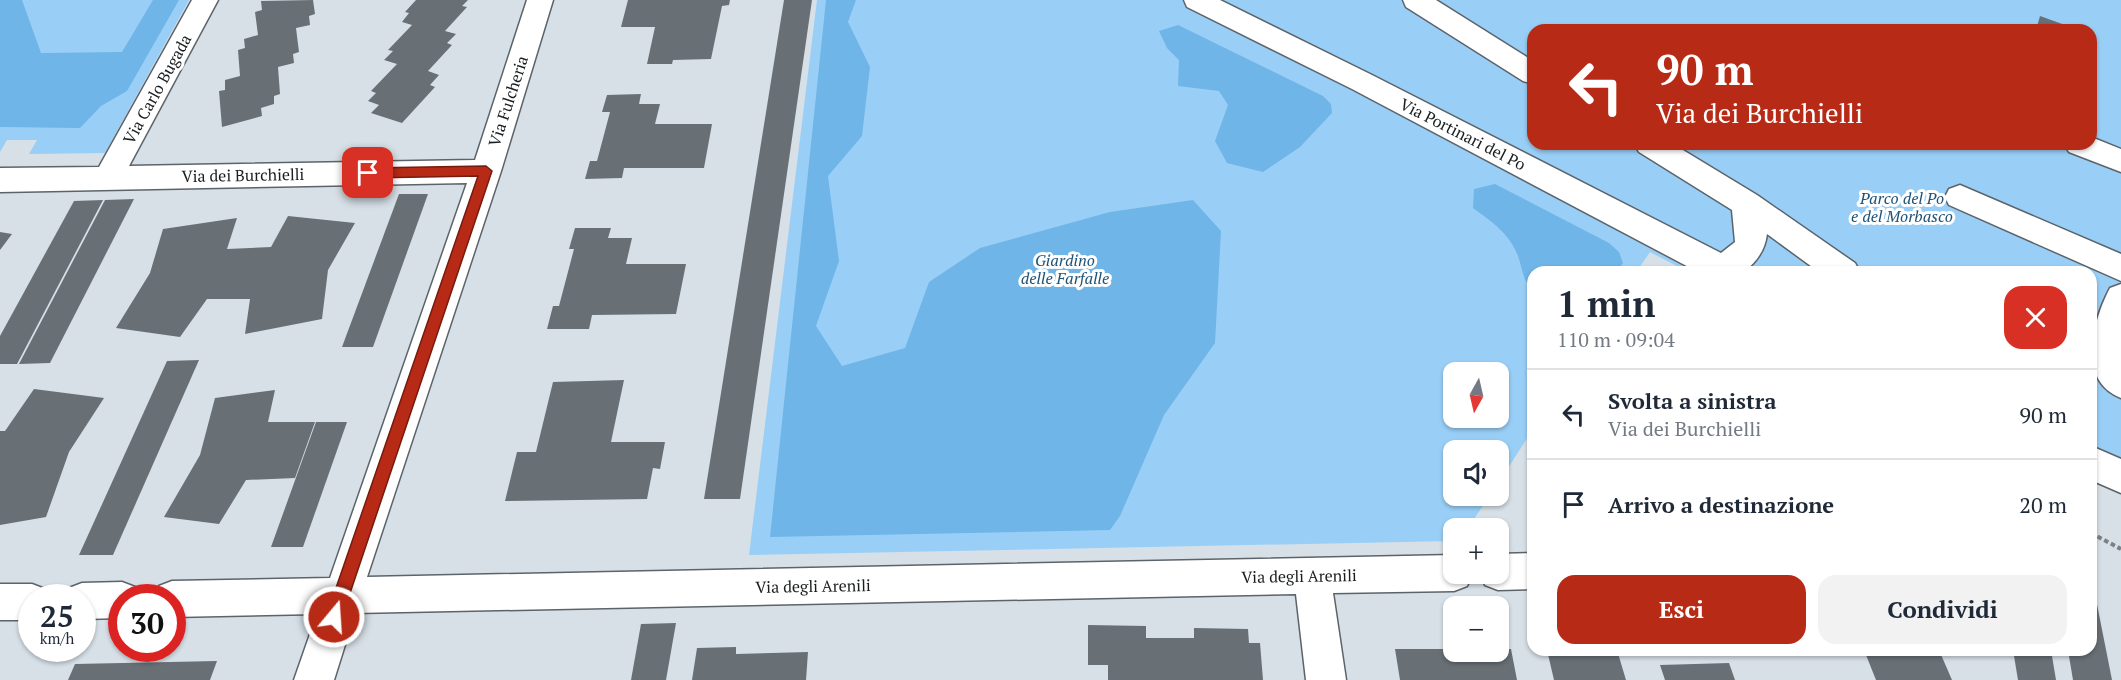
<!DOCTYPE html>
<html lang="it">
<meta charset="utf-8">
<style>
body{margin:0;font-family:"PT Serif",serif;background:#f2f2f3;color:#1f2937;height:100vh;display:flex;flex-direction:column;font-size:22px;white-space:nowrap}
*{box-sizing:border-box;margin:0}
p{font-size:20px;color:#747a83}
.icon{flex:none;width:33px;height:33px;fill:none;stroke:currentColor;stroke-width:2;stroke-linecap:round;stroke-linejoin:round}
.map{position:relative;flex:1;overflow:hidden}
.side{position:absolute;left:1527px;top:266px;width:570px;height:390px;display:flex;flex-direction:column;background:#fff;border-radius:18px;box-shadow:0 2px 4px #0004}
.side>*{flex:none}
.banner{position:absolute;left:1527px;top:24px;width:570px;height:126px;border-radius:18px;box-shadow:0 2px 4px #0004;background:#b72a15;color:#fff;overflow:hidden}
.needle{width:39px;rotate:188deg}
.tools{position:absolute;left:1443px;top:362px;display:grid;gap:12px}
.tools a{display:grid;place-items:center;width:66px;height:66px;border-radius:12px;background:#fff;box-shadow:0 2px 4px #0004;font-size:30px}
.speed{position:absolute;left:18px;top:584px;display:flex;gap:12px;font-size:30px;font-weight:700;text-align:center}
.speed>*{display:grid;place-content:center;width:78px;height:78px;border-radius:50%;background:#fff;box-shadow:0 2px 4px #0004;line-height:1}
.speed small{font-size:15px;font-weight:400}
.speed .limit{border:9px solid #d22;background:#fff;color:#111}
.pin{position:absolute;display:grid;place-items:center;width:51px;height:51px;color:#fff;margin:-26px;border-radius:12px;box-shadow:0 3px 9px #0006}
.me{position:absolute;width:66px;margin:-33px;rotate:18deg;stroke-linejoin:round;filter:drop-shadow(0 0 4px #0008)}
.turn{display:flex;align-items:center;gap:21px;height:126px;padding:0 30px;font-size:27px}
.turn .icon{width:78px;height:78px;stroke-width:2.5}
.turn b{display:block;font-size:42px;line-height:51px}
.round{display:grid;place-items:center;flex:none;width:63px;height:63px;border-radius:18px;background:#f2f2f3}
.overview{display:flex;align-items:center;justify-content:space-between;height:102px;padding:0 30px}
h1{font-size:36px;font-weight:600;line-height:45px}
.action{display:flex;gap:12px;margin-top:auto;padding:12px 30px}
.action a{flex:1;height:69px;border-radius:18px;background:#b72a15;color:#fff;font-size:24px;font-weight:600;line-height:69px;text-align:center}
.action a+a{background:#f2f2f3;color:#1f2937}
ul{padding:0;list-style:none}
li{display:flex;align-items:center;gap:18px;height:90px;padding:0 30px;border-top:2px solid #e0e1e3}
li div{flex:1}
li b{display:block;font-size:22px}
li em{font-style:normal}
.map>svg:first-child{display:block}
.green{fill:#99cff7;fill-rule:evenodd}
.forest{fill:#6fb5e8}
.building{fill:#687076}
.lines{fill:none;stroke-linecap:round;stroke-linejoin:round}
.minor-casing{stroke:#5c646a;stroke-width:3}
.path{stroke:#7a8084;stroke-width:4;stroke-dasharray:4.5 3;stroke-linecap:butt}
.minor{fill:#fff;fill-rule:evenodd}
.route{fill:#b72a15;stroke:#771b0e;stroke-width:1.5}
.labels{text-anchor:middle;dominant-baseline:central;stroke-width:6;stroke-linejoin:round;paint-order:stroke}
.street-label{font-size:16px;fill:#1a1d1f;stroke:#fff}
.park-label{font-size:16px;font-style:italic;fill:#1f5376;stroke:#fff}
</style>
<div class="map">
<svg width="2121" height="680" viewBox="0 0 2121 680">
<rect width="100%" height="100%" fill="#d7e0e7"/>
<g class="green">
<path d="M 0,0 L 189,0 L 105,153 L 29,154 L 37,140 L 7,140 L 0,152 Z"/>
<path d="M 817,0 L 2121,0 L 2121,459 L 2091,444 L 2091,272 L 1688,272 L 1650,252 L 1637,271 L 1533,272 L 1533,429 L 1499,482 L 1498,450 L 1454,450 L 1454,495 L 1490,495 L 1468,528 L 1454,528 L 1453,541 L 749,555 ZM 1533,30 L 2091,30 L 2091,144 L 1533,144 ZM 1454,372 L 1498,372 L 1498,417 L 1454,417 Z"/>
</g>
<g class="forest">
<path d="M 0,0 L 22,0 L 41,53 L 122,52 L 153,0 L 179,0 L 127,91 L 101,106 L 80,128 L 0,127 Z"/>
<path d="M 826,0 L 856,0 L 848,22 L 870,67 L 862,136 L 828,176 L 839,261 L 816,326 L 842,366 L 905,348 L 929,282 L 980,248 L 1110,212 L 1193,200 L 1221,231 L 1215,343 L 1164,415 L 1120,516 L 1110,530 L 770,537 Z"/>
<path d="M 1178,25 L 1323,96 L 1331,104 L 1332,113 L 1300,147 L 1263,172 L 1227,163 L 1215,141 L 1228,105 L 1219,91 L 1178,86 L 1179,60 L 1167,48 L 1159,31 Z"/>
<path d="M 1495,184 L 1609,243 L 1619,252 L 1623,263 L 1617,271 L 1533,272 L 1533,290 C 1522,280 1523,270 1518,256 C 1510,234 1491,221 1473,208 L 1474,189 Z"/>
</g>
<g class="building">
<path d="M 313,0 L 315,14 L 309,16 L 310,25 L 296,28 L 299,52 L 293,54 L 294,63 L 278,67 L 280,94 L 274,96 L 274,104 L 261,108 L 262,116 L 222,127 L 219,91 L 225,90 L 225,80 L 240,76 L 238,50 L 245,48 L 244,39 L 258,35 L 255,12 L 262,10 L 261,1 Z"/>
<path d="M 416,0 L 468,0 L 462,6 L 467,7 L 445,31 L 456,34 L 447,43 L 452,45 L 428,71 L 439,75 L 430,85 L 435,87 L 402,123 L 371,113 L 379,105 L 368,101 L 376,93 L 371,91 L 397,64 L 384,60 L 393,51 L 388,50 L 412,25 L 402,22 L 409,13 L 405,12 Z"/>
<path d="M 628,0 L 730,0 L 729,5 L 722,6 L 711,59 L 673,60 L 672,64 L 647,64 L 655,27 L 621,27 Z"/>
<path d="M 784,0 L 812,0 L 740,499 L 704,499 Z"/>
<path d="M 2040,16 L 2079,30 L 2036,30 Z"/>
<path d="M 641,94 L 639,104 L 660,104 L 655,124 L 712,124 L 704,168 L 624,168 L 622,178 L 585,179 L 590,161 L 597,161 L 610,112 L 602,112 L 607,95 Z"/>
<path d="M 399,194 L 428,194 L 373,347 L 342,347 Z"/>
<path d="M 134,199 L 50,363 L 19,364 L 105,200 Z"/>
<path d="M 103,200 L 17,364 L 0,364 L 0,336 L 74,201 Z"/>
<path d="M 288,216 L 355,223 L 328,270 L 322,319 L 245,334 L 250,299 L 207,299 L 180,337 L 116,328 L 150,273 L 163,229 L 237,218 L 227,249 L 271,247 Z"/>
<path d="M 575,228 L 611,228 L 608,238 L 632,238 L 626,264 L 686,264 L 676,314 L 592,315 L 589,329 L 547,329 L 553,306 L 559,306 L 574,249 L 569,249 Z"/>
<path d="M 0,232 L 12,234 L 0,250 Z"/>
<path d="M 199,360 L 113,555 L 79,555 L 167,361 Z"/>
<path d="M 624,380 L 611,442 L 665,442 L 660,469 L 653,468 L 647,499 L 505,501 L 517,452 L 536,452 L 553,382 Z"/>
<path d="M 34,389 L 104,398 L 69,452 L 46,517 L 0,525 L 0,431 L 5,431 Z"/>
<path d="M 275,390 L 268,422 L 315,422 L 295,478 L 246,480 L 219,524 L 164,517 L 200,455 L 215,398 Z"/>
<path d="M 316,422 L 347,422 L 303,547 L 271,547 Z"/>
<path d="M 2091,579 L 2092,579 L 2112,680 L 2073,680 L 2068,650 L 2091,650 Z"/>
<path d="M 676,623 L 666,680 L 631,680 L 641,624 Z"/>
<path d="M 1088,625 L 1146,626 L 1146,638 L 1194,638 L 1194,628 L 1248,629 L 1249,643 L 1260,643 L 1263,680 L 1108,680 L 1108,665 L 1088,665 Z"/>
<path d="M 736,647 L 736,654 L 808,652 L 806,680 L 692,680 L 697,648 Z"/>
<path d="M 1395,649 L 1454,649 L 1454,651 L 1511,649 L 1517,680 L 1400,680 Z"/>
<path d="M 1547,650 L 1617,650 L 1626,680 L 1554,680 Z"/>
<path d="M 1864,650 L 1939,650 L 1952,680 L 1876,680 Z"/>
<path d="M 2013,650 L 2051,650 L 2056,680 L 2018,680 Z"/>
<path d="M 217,661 L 210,680 L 68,680 L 75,664 Z"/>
<path d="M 1729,663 L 1735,680 L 1665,680 L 1660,665 Z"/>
</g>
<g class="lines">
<g class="minor-casing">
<g id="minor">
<path d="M 192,0 L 218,0 L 129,166 L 475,160 L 527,0 L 553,0 L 501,171 L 367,577 L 1454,555 L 1454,573 L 1473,573 L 1467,586 L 1454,591 L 1333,593 L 1346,680 L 1306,680 L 1296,594 L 355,613 L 334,680 L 294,680 L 317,614 L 172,617 L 172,597 L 154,597 L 159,586 L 172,581 L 330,578 L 467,183 L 0,192 L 0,168 L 99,167 Z"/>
<path d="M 1184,0 L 1220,0 L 1372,75 L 1721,253 L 1735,242 L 1732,210 L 1639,152 L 1634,144 L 1673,144 L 1757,195 L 1855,263 L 1860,272 L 1819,272 L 1767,234 C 1765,251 1756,262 1744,272 L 1698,272 L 1352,89 L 1187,7 Z"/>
<path d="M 1403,0 L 1436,0 L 1533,61 L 1533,84 L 1523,81 L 1406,7 Z"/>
<path d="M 2091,137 L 2121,149 L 2121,172 L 2069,152 L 2064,144 L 2091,144 Z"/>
<path d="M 1960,185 L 2121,254 L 2121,281 L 1949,205 L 1945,197 L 1949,189 Z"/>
<path d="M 2121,284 L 2121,398 C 2076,381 2093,320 2110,288 Z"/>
<path d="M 2091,446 L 2121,459 L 2121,493 L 2091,480 Z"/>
<path d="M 1533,553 L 1533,589 L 1498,590 L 1485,585 L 1480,573 L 1498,573 L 1498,554 Z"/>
<path d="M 122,582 L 135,587 L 140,597 L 122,597 L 122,618 L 82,619 L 82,597 L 65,597 L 69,588 L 82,583 Z"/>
<path d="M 0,584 L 32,584 L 45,589 L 49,597 L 32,597 L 32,620 L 0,620 Z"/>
</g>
</g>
<path class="path" d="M 2091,533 L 2121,549"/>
<use href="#minor" class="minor"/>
</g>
<path class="route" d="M 486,166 L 492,171 L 342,617 L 340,622 L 334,624 L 329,622 L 326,617 L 478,176 L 368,178 L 362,173 L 368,168 Z"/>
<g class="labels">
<g class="street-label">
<text transform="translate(157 89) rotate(-61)">Via Carlo Bugada</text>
<text transform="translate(508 101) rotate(-72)">Via Fulcheria</text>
<text transform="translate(1463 134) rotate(27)">Via Portinari del Po</text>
<text transform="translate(243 175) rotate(-1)">Via dei Burchielli</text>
<text transform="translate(1299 576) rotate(-1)">Via degli Arenili</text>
<text transform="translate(813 586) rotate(-1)">Via degli Arenili</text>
</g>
<g class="park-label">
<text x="1902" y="198">Parco del Po<tspan x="1902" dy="18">e del Morbasco</tspan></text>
<text x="1065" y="260">Giardino<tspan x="1065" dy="18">delle Farfalle</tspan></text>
</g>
</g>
</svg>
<div class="tools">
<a><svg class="needle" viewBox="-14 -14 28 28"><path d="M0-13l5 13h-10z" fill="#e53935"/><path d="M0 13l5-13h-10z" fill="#747a83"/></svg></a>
<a><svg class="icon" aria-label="sound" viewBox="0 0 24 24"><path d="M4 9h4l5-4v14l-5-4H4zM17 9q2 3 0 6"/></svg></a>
<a>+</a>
<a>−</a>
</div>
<div class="speed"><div>25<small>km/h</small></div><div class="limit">30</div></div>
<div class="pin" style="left:368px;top:173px;background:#d93025"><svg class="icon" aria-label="arrive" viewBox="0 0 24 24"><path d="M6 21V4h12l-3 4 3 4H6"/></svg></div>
<svg class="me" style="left:334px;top:617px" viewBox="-20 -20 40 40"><circle r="17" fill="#b72a15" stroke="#fff" stroke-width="3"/><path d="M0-11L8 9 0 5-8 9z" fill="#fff"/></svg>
<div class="banner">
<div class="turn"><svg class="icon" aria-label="left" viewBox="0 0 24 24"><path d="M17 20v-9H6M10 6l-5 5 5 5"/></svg><div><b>90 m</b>Via dei Burchielli</div></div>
</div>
<section class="side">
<div class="overview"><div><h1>1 min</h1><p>110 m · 09:04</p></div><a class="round" style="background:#d93025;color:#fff"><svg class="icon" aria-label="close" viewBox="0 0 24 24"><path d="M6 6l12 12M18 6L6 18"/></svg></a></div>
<ul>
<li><svg class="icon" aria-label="left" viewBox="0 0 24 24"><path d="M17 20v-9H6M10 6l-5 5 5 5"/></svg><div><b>Svolta a sinistra</b><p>Via dei Burchielli</p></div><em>90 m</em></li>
<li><svg class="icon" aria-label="arrive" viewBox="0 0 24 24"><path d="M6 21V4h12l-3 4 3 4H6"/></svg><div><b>Arrivo a destinazione</b></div><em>20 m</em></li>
</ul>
<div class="action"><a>Esci</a><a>Condividi</a></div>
</section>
</div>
